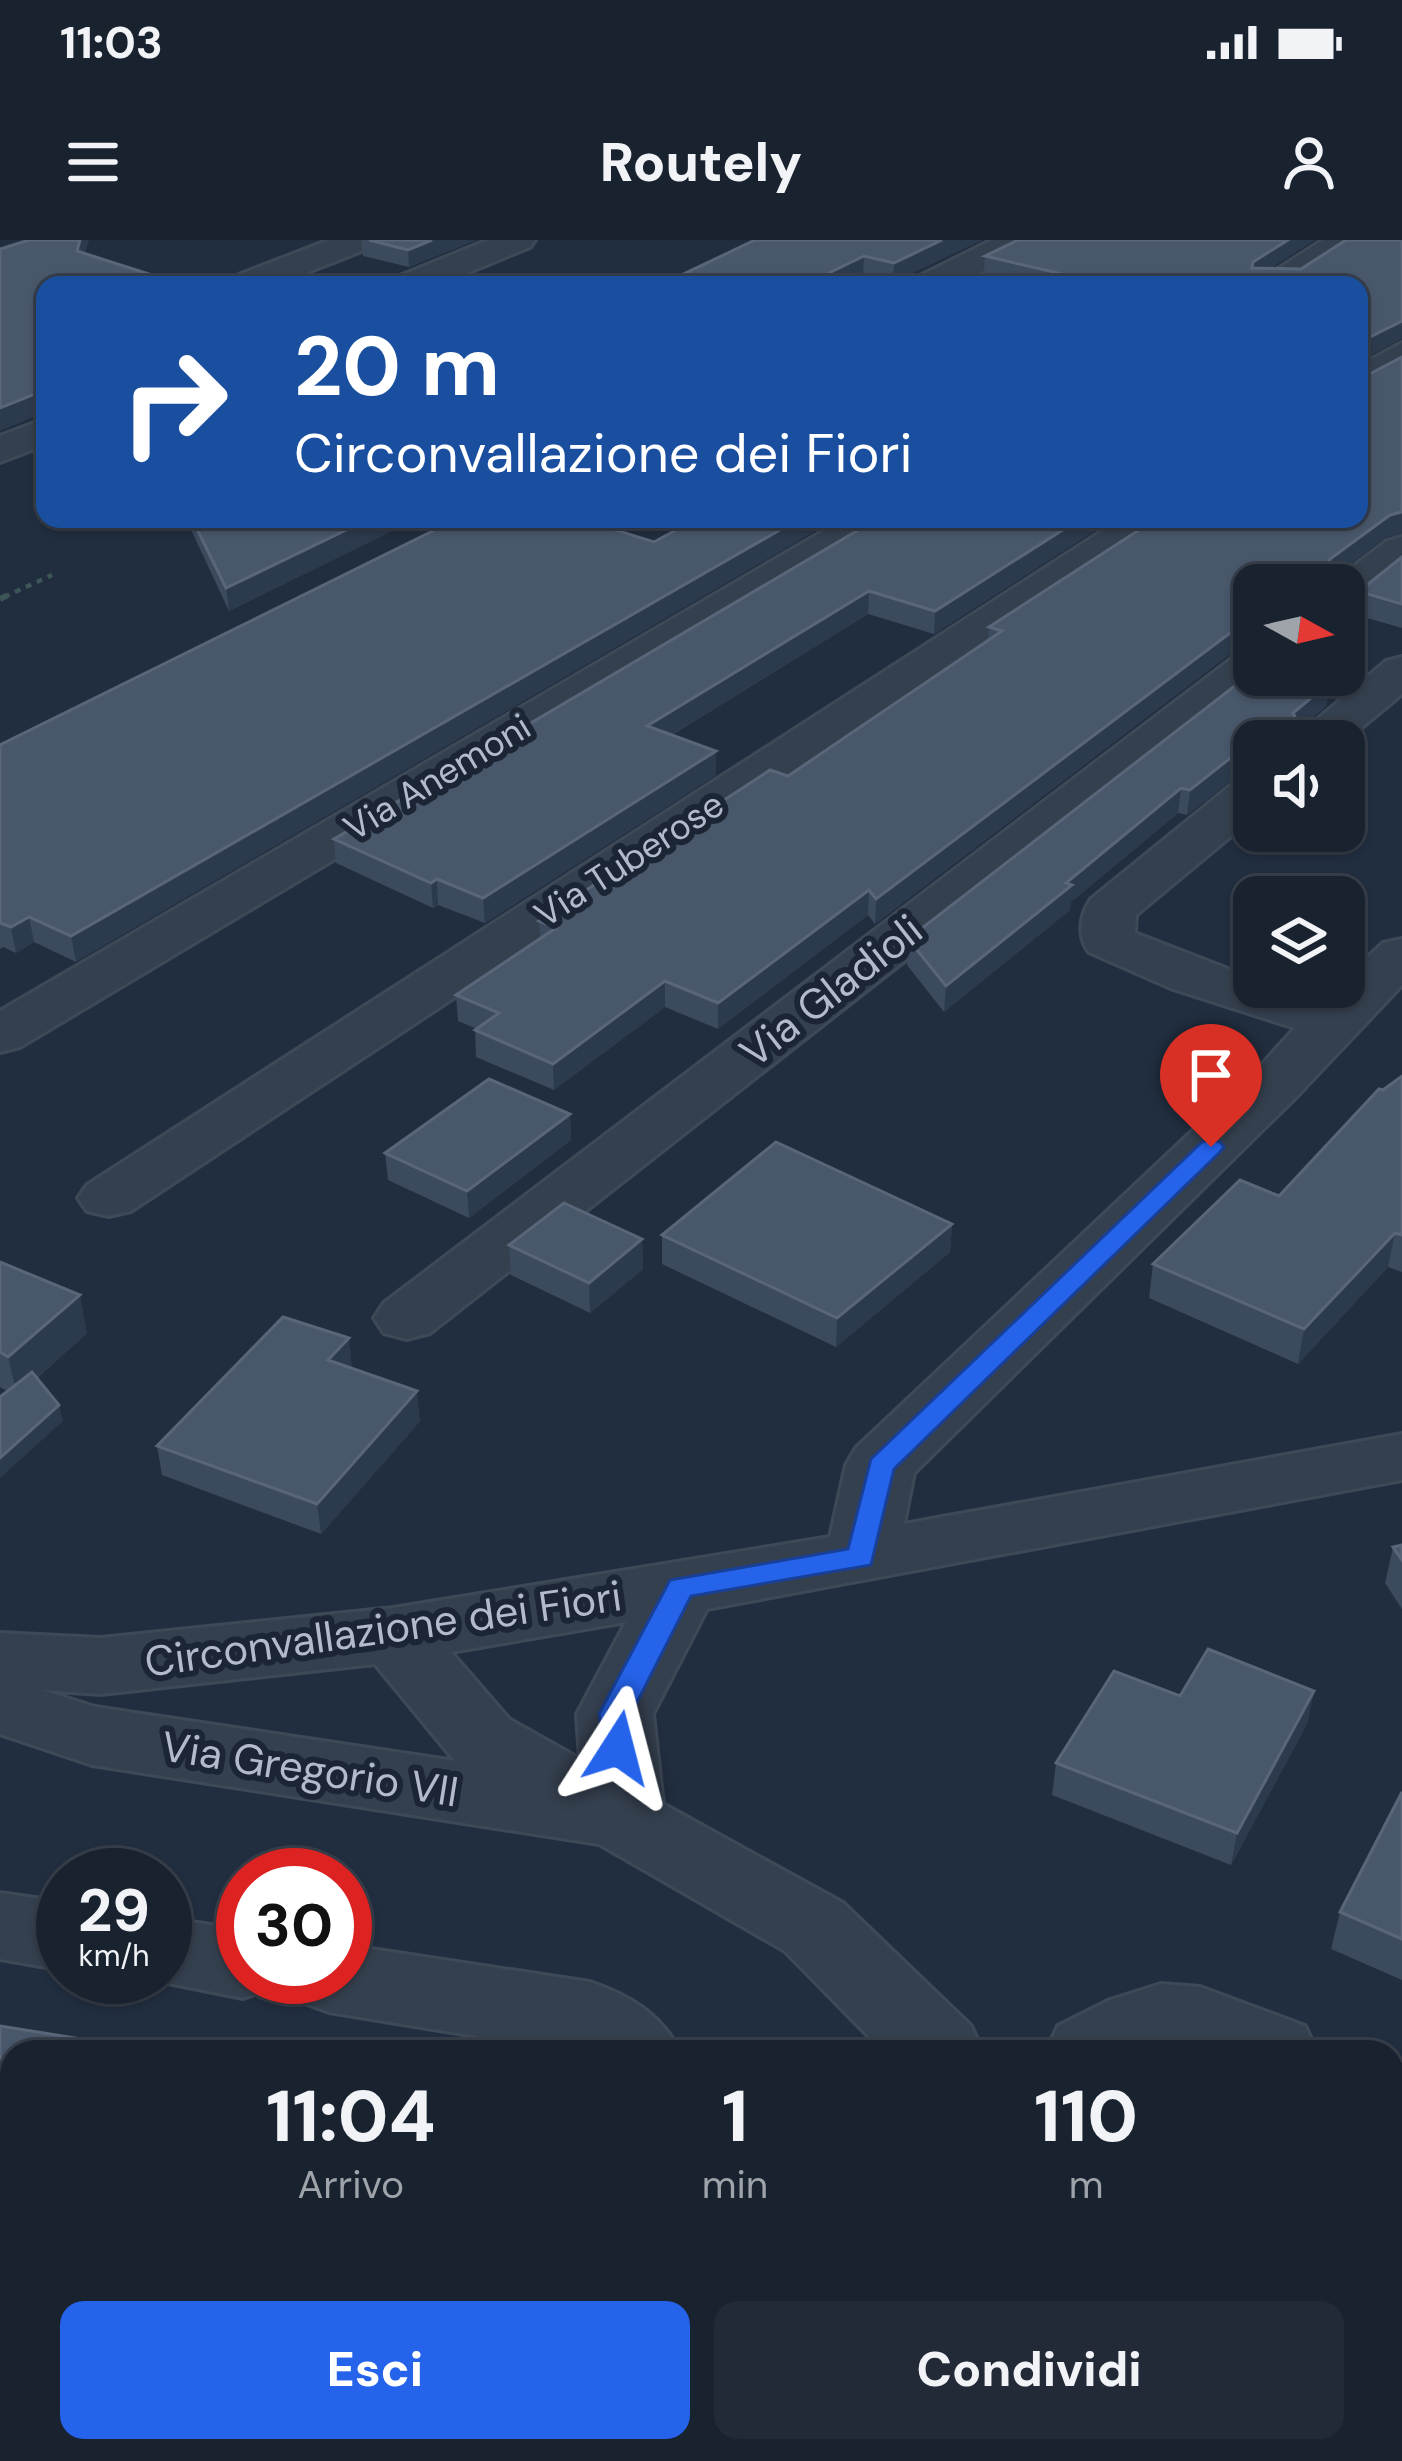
<!DOCTYPE html>
<html lang="it">
<style>
body{margin:0;font-family:"DM Sans",sans-serif;background:#222a37;color:#f1f3f6;height:100vh;display:flex;flex-direction:column;font-size:45px;white-space:nowrap}
*{box-sizing:border-box;margin:0}
p{font-size:39px;color:#9fa4aa}
.icon{flex:none;width:66px;height:66px;fill:none;stroke:currentColor;stroke-width:2;stroke-linecap:round;stroke-linejoin:round}
.map{position:relative;flex:1;overflow:hidden}
.details{position:absolute;left:0px;top:1800px;width:1404px;height:423px;display:flex;flex-direction:column;background:#19222f;border-radius:36px 36px 0 0;box-shadow:0 3px 9px #0004,0 0 0 3px #373f4b}
.details>*{flex:none}
.hud{position:absolute;left:36px;top:36px;width:1332px;height:252px;border-radius:24px;box-shadow:0 3px 9px #0004,0 0 0 3px #373f4b;background:#1a4fa0;color:#fff;overflow:hidden}
.needle{width:78px;rotate:98deg}
.controls{position:absolute;left:1233px;top:324px;display:grid;gap:24px}
.controls a{display:grid;place-items:center;width:132px;height:132px;border-radius:24px;background:#19222f;box-shadow:0 3px 9px #0004,0 0 0 3px #373f4b;font-size:60px}
.speed{position:absolute;left:36px;top:1608px;display:flex;gap:24px;font-size:60px;font-weight:700;text-align:center}
.speed>*{display:grid;place-content:center;width:156px;height:156px;border-radius:50%;background:#19222f;box-shadow:0 3px 9px #0004,0 0 0 3px #373f4b;line-height:1}
.speed small{font-size:30px;font-weight:400}
.speed .limit{border:18px solid #d22;background:#fff;color:#111}
.pin{position:absolute;display:grid;place-items:center;width:102px;height:102px;color:#fff;margin:-123px -51px;border-radius:50% 50% 50% 0;rotate:-45deg;box-shadow:0 0 12px #0007}
.pin .icon{rotate:45deg}
.me{position:absolute;width:132px;margin:-66px;rotate:9deg;stroke-linejoin:round;filter:drop-shadow(0 0 9px #0008)}
.turn{display:flex;align-items:center;gap:42px;height:252px;padding:0 60px;font-size:54px}
.turn .icon{width:156px;height:156px;stroke-width:2.5}
.turn b{display:block;font-size:84px;line-height:102px}
.eta{display:flex;justify-content:space-evenly;align-items:center;height:204px;text-align:center}
.eta b{font-size:72px;font-weight:800;line-height:84px}
.button{display:flex;gap:24px;margin-top:auto;padding:24px 60px}
.button a{flex:1;height:138px;border-radius:24px;background:#2563eb;color:#fff;font-size:48px;font-weight:800;line-height:138px;text-align:center}
.button a+a{background:#222a37;color:#f1f3f6}
.status{display:flex;justify-content:space-between;align-items:center;height:84px;padding:0 60px;background:#19222f;direction:ltr}
.status svg{height:33px;fill:currentColor}
header{display:flex;justify-content:space-between;align-items:center;height:156px;padding:0 60px;background:#19222f;font-size:54px;font-weight:800}
.map>svg:first-child{display:block}
.lines{fill:none;stroke-linecap:round;stroke-linejoin:round}
.minor-casing{stroke:#3e4958;stroke-width:6}
.path-far1{stroke:#3c5658;stroke-width:4.5;stroke-dasharray:6 6;stroke-linecap:butt}
.path{stroke:#3c5658;stroke-width:6;stroke-dasharray:8 8;stroke-linecap:butt}
.minor{fill:#35404f;fill-rule:evenodd}
.wall{fill:#3c4a5e}
.shaded-wall{fill:#2c3a4d}
.building{fill:#48576a;stroke:#596679;stroke-width:3}
.route{fill:#2563eb;stroke:#184099;stroke-width:3}
.labels{text-anchor:middle;dominant-baseline:central;stroke-width:12;stroke-linejoin:round;paint-order:stroke}
.far-street-label{font-size:36px;fill:#b1bbca;stroke:#1b2534}
.street-label{font-size:42px;fill:#b1bbca;stroke:#1b2534}
</style>
<div class="status"><b>11:03</b><svg viewBox="0 0 49 12"><path d="M0 12V9h3v3zM5 12V6h3v6zM10 12V3h3v9zM15 12V0h3v12zM26 1h20v11H26zM47 4h2v5h-2z"/></svg></div>
<header><svg class="icon" aria-label="menu" viewBox="0 0 24 24"><path d="M4 6h16M4 12h16M4 18h16"/></svg>Routely<svg class="icon" aria-label="person" viewBox="0 0 24 24"><circle cx="12" cy="8" r="4"/><path d="M4 21q1-7 8-7t8 7"/></svg></header>
<div class="map">
<svg width="1402" height="2221" viewBox="0 0 1402 2221">
<rect width="100%" height="100%" fill="#212e3f"/>
<g class="lines">
<g class="minor-casing">
<g id="minor">
<path d="M 329,0 L 377,0 L 372,7 L 275,45 L 225,45 L 231,38 Z"/>
<path d="M 488,0 L 535,0 L 530,7 L 438,45 L 389,45 L 395,38 Z"/>
<path d="M 992,0 L 1036,0 L 1031,7 L 955,45 L 910,45 L 916,38 Z"/>
<path d="M 1323,0 L 1364,0 L 1296,45 L 1253,45 Z"/>
<path d="M 1402,103 L 1402,131 L 1359,154 L 1359,126 Z"/>
<path d="M 45,179 L 45,205 L 0,222 L 0,196 Z"/>
<path d="M 844,279 L 895,279 L 889,288 L 20,807 L 0,812 L 0,771 Z"/>
<path d="M 1121,279 L 1171,279 L 1165,288 L 131,971 L 109,976 L 87,971 L 78,958 L 87,945 Z"/>
<path d="M 1402,297 L 1402,331 L 1360,364 L 1344,368 L 1344,345 L 1329,345 L 1387,301 Z"/>
<path d="M 1254,410 L 1254,435 L 1269,435 L 430,1093 L 407,1099 L 384,1093 L 374,1078 L 384,1063 L 1238,414 Z"/>
<path d="M 1402,417 L 1402,454 L 1344,502 L 1292,501 L 1386,421 Z"/>
<path d="M 1254,537 L 1254,577 L 1136,675 L 1135,693 L 1254,739 L 1254,747 L 1281,747 L 1322,760 L 1336,747 L 1344,747 L 1344,739 L 1383,703 L 1402,699 L 1402,745 L 1298,855 L 914,1233 L 904,1284 L 1402,1194 L 1402,1240 L 707,1369 L 653,1474 L 663,1564 L 843,1663 L 971,1786 L 983,1812 L 884,1812 L 785,1711 L 599,1604 L 92,1525 L 0,1494 L 0,1393 L 101,1398 L 393,1368 L 830,1297 L 846,1225 L 856,1208 L 1256,831 L 1295,788 L 1173,749 L 1089,712 C 1077,696 1080,675 1091,659 L 1236,541 ZM 626,1382 L 577,1474 L 580,1519 L 509,1479 L 451,1412 ZM 375,1424 L 455,1521 L 95,1467 L 42,1450 L 101,1454 Z"/>
<path d="M 0,1653 L 63,1662 L 63,1730 L 0,1719 Z"/>
<path d="M 165,1678 L 243,1690 L 243,1737 L 278,1737 L 273,1748 L 243,1758 L 138,1737 L 165,1737 Z"/>
<path d="M 345,1705 L 590,1742 C 629,1755 662,1775 680,1812 L 573,1812 L 329,1772 L 299,1761 L 287,1737 L 345,1737 Z"/>
<path d="M 1161,1744 L 1200,1747 L 1305,1786 L 1317,1812 L 1046,1812 L 1058,1786 L 1110,1760 Z"/>
<path d="M 1392,1824 L 1402,1828 L 1402,1904 L 1392,1900 Z"/>
<path d="M 0,2134 L 12,2136 L 12,2211 L 118,2211 L 122,2221 L 0,2221 Z"/>
<path d="M 725,2211 L 823,2211 L 825,2221 L 727,2221 Z"/>
<path d="M 1098,2211 L 1196,2211 L 1198,2221 L 1100,2221 Z"/>
</g>
</g>
<path class="path-far1" d="M 4,357 L 52,335"/>
<path class="path" d="M 0,359 L 10,354"/>
<use href="#minor" class="minor"/>
</g>
<g class="wall">
<path d="M 361,0 L 476,0 L 409,27 L 363,16 Z"/>
<path d="M 755,0 L 982,0 L 893,42 L 863,35 L 844,45 L 669,45 L 669,41 Z"/>
<path d="M 985,16 L 1270,29 L 1359,45 L 1023,45 L 984,36 Z"/>
<path d="M 1402,117 L 1402,294 L 1386,297 L 1343,329 L 1345,348 L 1344,351 L 1344,345 L 1254,345 L 1235,410 L 875,684 L 868,675 L 718,789 L 665,767 L 554,850 L 476,817 L 475,790 L 477,789 L 458,781 L 456,755 L 540,699 L 539,681 L 788,536 L 988,400 L 989,387 L 1156,279 L 1364,137 Z"/>
<path d="M 186,279 L 416,279 L 229,371 Z"/>
<path d="M 457,279 L 76,722 L 34,702 L 16,713 L 3,707 L 0,709 L 0,505 Z"/>
<path d="M 877,279 L 1113,279 L 934,394 L 868,374 L 672,495 L 716,511 L 716,535 L 485,683 L 438,665 L 433,668 L 336,623 L 334,599 Z"/>
<path d="M 1402,317 L 1402,388 L 1346,372 L 1350,349 L 1367,345 Z"/>
<path d="M 1330,442 L 1326,466 L 1295,493 L 1294,501 L 1254,501 L 1254,535 L 1235,537 L 1187,575 L 1178,573 L 1071,662 L 1070,670 L 944,772 L 907,725 L 908,699 Z"/>
<path d="M 1402,836 L 1402,1032 L 1388,1027 L 1298,1124 L 1149,1058 L 1153,1024 L 1279,956 L 1383,850 Z"/>
<path d="M 570,874 L 571,900 L 469,978 L 388,940 L 385,913 Z"/>
<path d="M 952,984 L 950,1012 L 836,1107 L 662,1024 L 662,995 Z"/>
<path d="M 642,999 L 643,1029 L 590,1073 L 511,1035 L 509,1005 Z"/>
<path d="M 0,1022 L 87,1093 L 37,1138 L 63,1181 L 0,1147 Z"/>
<path d="M 352,1127 L 420,1181 L 321,1294 L 162,1235 L 157,1206 Z"/>
<path d="M 1402,1305 L 1402,1369 L 1385,1343 L 1393,1307 Z"/>
<path d="M 1180,1456 L 1308,1482 L 1231,1625 L 1052,1555 L 1056,1523 Z"/>
<path d="M 1402,1552 L 1402,1740 L 1331,1709 L 1340,1672 Z"/>
<path d="M 0,1786 L 12,1812 L 12,1976 L 0,1974 Z"/>
</g>
<g class="shaded-wall">
<path d="M 80,0 L 89,0 L 80,31 L 77,11 Z"/>
<path d="M 432,0 L 476,0 L 409,27 L 408,10 Z"/>
<path d="M 942,0 L 982,0 L 893,42 L 894,23 Z"/>
<path d="M 1288,0 L 1315,0 L 1251,41 L 1253,22 Z"/>
<path d="M 864,16 L 863,35 L 844,45 L 804,45 Z"/>
<path d="M 1402,81 L 1402,99 L 1359,121 L 1360,102 Z"/>
<path d="M 45,150 L 45,172 L 0,191 L 0,168 Z"/>
<path d="M 1402,272 L 1402,294 L 1386,297 L 1326,341 L 1330,319 L 1390,275 Z"/>
<path d="M 369,279 L 416,279 L 229,371 L 226,348 Z"/>
<path d="M 799,279 L 836,279 L 76,722 L 71,696 Z"/>
<path d="M 1080,279 L 1113,279 L 934,394 L 935,371 Z"/>
<path d="M 869,351 L 868,374 L 647,510 L 647,486 Z"/>
<path d="M 1254,384 L 1254,407 L 1235,410 L 875,684 L 876,659 L 1238,387 Z"/>
<path d="M 1330,442 L 1326,466 L 1295,493 L 1294,501 L 1272,501 L 1293,473 Z"/>
<path d="M 716,511 L 716,535 L 485,683 L 483,658 Z"/>
<path d="M 1238,512 L 1235,537 L 1187,575 L 1190,550 Z"/>
<path d="M 1181,548 L 1178,573 L 1071,662 L 1070,670 L 944,772 L 946,746 L 1066,643 Z"/>
<path d="M 437,639 L 438,665 L 433,668 L 431,643 Z"/>
<path d="M 869,650 L 868,675 L 718,789 L 718,763 Z"/>
<path d="M 29,677 L 34,702 L 16,713 L 11,687 Z"/>
<path d="M 665,741 L 665,767 L 554,850 L 553,824 Z"/>
<path d="M 570,874 L 571,900 L 469,978 L 467,951 Z"/>
<path d="M 952,984 L 950,1012 L 836,1107 L 837,1078 Z"/>
<path d="M 1395,993 L 1388,1027 L 1298,1124 L 1304,1089 Z"/>
<path d="M 642,999 L 643,1029 L 590,1073 L 589,1043 Z"/>
<path d="M 80,1055 L 87,1093 L 17,1155 L 8,1117 Z"/>
<path d="M 349,1098 L 352,1127 L 332,1150 L 328,1120 Z"/>
<path d="M 417,1151 L 420,1181 L 321,1294 L 317,1264 Z"/>
<path d="M 59,1165 L 63,1181 L 0,1238 L 0,1218 Z"/>
<path d="M 1314,1451 L 1308,1482 L 1231,1625 L 1237,1593 Z"/>
</g>
<g class="building">
<path d="M 29,0 L 80,0 L 77,11 L 183,45 L 45,45 L 45,150 L 0,168 L 0,9 Z"/>
<path d="M 369,0 L 432,0 L 408,10 Z"/>
<path d="M 755,0 L 942,0 L 894,23 L 864,16 L 804,45 L 683,45 L 669,41 Z"/>
<path d="M 1018,0 L 1288,0 L 1253,22 L 1252,28 L 1301,29 L 1346,0 L 1402,0 L 1402,81 L 1360,102 L 1359,130 L 1359,45 L 1109,45 L 985,16 Z"/>
<path d="M 1402,117 L 1402,272 L 1390,275 L 1330,319 L 1329,325 L 1343,327 L 1345,348 L 1344,345 L 1334,345 L 1291,333 L 1287,345 L 1254,345 L 1254,384 L 1238,387 L 876,659 L 869,650 L 718,763 L 665,741 L 553,824 L 475,790 L 499,773 L 456,755 L 556,688 L 539,681 L 770,530 L 788,536 L 1002,391 L 989,387 L 1156,279 L 1359,279 L 1359,136 L 1364,137 Z"/>
<path d="M 192,279 L 369,279 L 226,348 Z"/>
<path d="M 457,279 L 580,279 L 654,302 L 696,279 L 799,279 L 71,696 L 29,677 L 11,687 L 0,683 L 0,505 Z"/>
<path d="M 877,279 L 1080,279 L 935,371 L 869,351 L 647,486 L 716,511 L 483,658 L 437,639 L 431,643 L 334,599 Z"/>
<path d="M 1402,317 L 1402,364 L 1350,349 L 1367,345 Z"/>
<path d="M 1254,431 L 1254,435 L 1308,435 L 1330,442 L 1293,473 L 1297,481 L 1272,501 L 1254,501 L 1254,511 L 1238,512 L 1190,550 L 1181,548 L 1066,643 L 1072,645 L 946,746 L 908,699 Z"/>
<path d="M 1402,836 L 1402,995 L 1395,993 L 1304,1089 L 1153,1024 L 1240,940 L 1279,956 L 1379,849 L 1383,850 Z"/>
<path d="M 489,839 L 570,874 L 467,951 L 385,913 Z"/>
<path d="M 776,902 L 952,984 L 837,1078 L 662,995 Z"/>
<path d="M 564,963 L 642,999 L 589,1043 L 509,1005 Z"/>
<path d="M 0,1022 L 80,1055 L 8,1117 L 0,1112 Z"/>
<path d="M 283,1077 L 349,1098 L 328,1120 L 417,1151 L 317,1264 L 157,1206 Z"/>
<path d="M 32,1132 L 59,1165 L 0,1218 L 0,1157 Z"/>
<path d="M 1402,1305 L 1402,1320 L 1393,1307 Z"/>
<path d="M 1208,1409 L 1314,1451 L 1237,1593 L 1056,1523 L 1114,1431 L 1180,1456 Z"/>
<path d="M 1402,1552 L 1402,1699 L 1340,1672 Z"/>
<path d="M 0,1786 L 163,1812 L 12,1812 L 12,1927 L 0,1925 Z"/>
</g>
<path class="route" d="M 1211,900 L 1220,902 L 1224,907 L 1220,912 L 894,1229 L 871,1325 L 691,1356 L 631,1474 L 634,1508 L 630,1517 L 607,1517 L 599,1474 L 670,1340 L 848,1309 L 871,1219 L 1202,902 Z"/>
<g class="labels">
<g class="far-street-label">
<text transform="translate(437 537) rotate(-31)">Via Anemoni</text>
<text transform="translate(629 619) rotate(-33)">Via Tuberose</text>
</g>
<g class="street-label">
<text transform="translate(831 751) rotate(-38)">Via Gladioli</text>
<text transform="translate(383 1389) rotate(-8)">Circonvallazione dei Fiori</text>
<text transform="translate(310 1529) rotate(9)">Via Gregorio VII</text>
</g>
</g>
</svg>
<div class="controls">
<a><svg class="needle" viewBox="-14 -14 28 28"><path d="M0-13l5 13h-10z" fill="#e53935"/><path d="M0 13l5-13h-10z" fill="#9fa4aa"/></svg></a>
<a><svg class="icon" aria-label="sound" viewBox="0 0 24 24"><path d="M4 9h4l5-4v14l-5-4H4zM17 9q2 3 0 6"/></svg></a>
<a><svg class="icon" aria-label="layers" viewBox="0 0 24 24"><path d="M12 4l9 5-9 5-9-5zM3 14l9 5 9-5"/></svg></a>
</div>
<div class="speed"><div>29<small>km/h</small></div><div class="limit">30</div></div>
<div class="pin" style="left:1211px;top:907px;background:#d93025"><svg class="icon" aria-label="arrive" viewBox="0 0 24 24"><path d="M6 21V4h12l-3 4 3 4H6"/></svg></div>
<svg class="me" style="left:618px;top:1508px" viewBox="-20 -20 40 40"><path d="M0-17L14 15 0 8-14 15z" fill="#2563eb" stroke="#fff" stroke-width="4"/></svg>
<div class="hud">
<div class="turn"><svg class="icon" aria-label="right" viewBox="0 0 24 24"><path d="M7 20v-9h11M14 6l5 5-5 5"/></svg><div><b>20 m</b>Circonvallazione dei Fiori</div></div>
</div>
<section class="details">
<div class="eta">
<div><b>11:04</b><p>Arrivo</p></div>
<div><b>1</b><p>min</p></div>
<div><b>110</b><p>m</p></div>
</div>
<div class="button"><a>Esci</a><a>Condividi</a></div>
</section>
</div>
